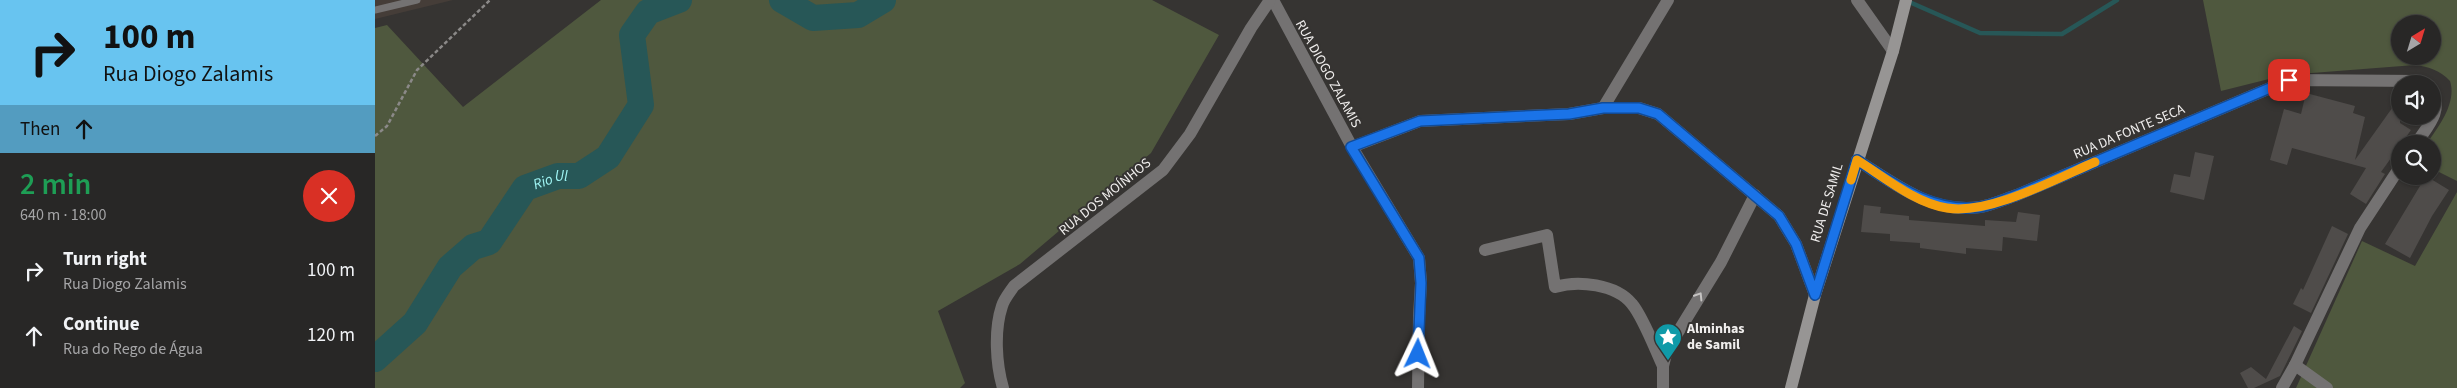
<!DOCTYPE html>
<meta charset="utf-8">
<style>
body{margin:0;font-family:"Source Sans 3",sans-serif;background:#343332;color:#f1f3f6;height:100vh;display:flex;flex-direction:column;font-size:19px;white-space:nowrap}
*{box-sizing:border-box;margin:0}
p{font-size:16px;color:#a5a5a7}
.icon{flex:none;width:28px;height:28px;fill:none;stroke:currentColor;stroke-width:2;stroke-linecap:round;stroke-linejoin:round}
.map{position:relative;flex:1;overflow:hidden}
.drawer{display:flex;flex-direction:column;background:#282726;width:375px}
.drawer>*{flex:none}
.top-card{background:#68c4f0;color:#111;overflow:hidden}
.needle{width:32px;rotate:38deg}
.tools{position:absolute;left:2016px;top:15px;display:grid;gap:10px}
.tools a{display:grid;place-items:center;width:50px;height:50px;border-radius:50%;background:#282726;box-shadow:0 1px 4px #0004,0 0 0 1px #444443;font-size:25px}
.pin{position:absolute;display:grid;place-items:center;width:42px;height:42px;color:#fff;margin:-21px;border-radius:10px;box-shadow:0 2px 8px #0006}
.me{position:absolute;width:55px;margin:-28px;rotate:2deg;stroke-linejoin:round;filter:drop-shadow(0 0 4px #0008)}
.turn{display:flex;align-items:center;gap:18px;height:105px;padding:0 20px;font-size:22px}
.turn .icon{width:65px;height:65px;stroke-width:2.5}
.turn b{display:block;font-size:35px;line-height:42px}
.then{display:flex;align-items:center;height:48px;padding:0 20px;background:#0003;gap:10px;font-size:19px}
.round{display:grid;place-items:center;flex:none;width:52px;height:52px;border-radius:26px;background:#343332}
.headline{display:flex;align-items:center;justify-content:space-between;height:85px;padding:0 20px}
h1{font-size:30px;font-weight:600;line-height:38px;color:#1e9e55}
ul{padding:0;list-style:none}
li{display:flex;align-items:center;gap:15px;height:65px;padding:0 20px}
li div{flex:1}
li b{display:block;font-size:19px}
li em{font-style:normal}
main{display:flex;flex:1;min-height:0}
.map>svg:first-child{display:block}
.built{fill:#453d38}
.green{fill:#4f583e;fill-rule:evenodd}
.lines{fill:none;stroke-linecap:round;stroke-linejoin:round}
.stream{stroke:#275757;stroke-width:4.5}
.river{stroke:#275757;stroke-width:26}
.building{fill:#4f4c4a}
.path{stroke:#8b8988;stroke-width:2.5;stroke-dasharray:4 2.5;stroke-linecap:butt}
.lane{stroke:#747272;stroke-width:7}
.street{stroke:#747272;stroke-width:12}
.secondary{stroke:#979594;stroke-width:12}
.oneway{stroke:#c5c3c2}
.route-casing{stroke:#114b97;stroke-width:12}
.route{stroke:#1a73e8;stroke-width:9}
.slow{stroke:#f59e0b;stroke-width:9}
.labels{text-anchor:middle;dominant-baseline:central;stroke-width:4;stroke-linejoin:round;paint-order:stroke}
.street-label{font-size:14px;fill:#f0eeed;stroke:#363432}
.poi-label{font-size:14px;font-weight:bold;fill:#f0eeed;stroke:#363432;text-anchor:start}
.water-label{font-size:15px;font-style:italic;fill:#9ff4f3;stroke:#363432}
</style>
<main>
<section class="drawer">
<div class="top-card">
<div class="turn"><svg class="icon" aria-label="right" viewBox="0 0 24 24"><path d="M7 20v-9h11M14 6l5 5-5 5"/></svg><div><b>100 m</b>Rua Diogo Zalamis</div></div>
<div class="then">Then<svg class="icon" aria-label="ahead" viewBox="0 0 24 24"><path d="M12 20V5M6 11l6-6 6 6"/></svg></div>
</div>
<div class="headline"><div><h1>2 min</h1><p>640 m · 18:00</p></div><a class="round" style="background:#d93025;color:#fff"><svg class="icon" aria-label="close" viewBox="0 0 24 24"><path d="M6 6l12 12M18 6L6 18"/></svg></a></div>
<ul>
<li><svg class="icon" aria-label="right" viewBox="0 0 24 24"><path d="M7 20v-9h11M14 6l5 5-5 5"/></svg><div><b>Turn right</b><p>Rua Diogo Zalamis</p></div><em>100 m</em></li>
<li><svg class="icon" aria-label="ahead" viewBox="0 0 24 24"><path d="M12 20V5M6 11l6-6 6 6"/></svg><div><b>Continue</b><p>Rua do Rego de Água</p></div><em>120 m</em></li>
</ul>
</section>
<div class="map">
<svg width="2082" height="388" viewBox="0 0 2082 388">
<rect width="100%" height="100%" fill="#363432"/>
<path class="built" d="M 0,0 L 78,0 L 0,19 Z"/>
<g class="green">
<path d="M 226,0 L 777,0 L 844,35 L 776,153 L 645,264 L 563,311 L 590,383 L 585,388 L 0,388 L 0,28 L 12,25 L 88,107 Z"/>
<path d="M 1828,0 L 2082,0 L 2082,181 L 2058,169 L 2058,144 L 2051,144 C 2064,127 2082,102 2075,81 C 2065,70 2054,67 2040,65 L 1910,75 L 1846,91 ZM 2025,24 L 2058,24 L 2058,56 L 2025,56 Z"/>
<path d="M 2082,192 L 2082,388 L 1921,388 L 1987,241 L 2040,266 Z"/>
</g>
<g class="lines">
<path class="stream" d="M 1532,1 L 1605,33 L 1687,34 L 1742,0"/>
<g class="river">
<path d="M 407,0 L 438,18 L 483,15 L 508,0"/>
<path id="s1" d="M 0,359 L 40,323 L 75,267 L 98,247 L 114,242 L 150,188 L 183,176 L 204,176 L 233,157 L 266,105 L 257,35 L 273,12 L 304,0"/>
</g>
</g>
<g class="building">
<path d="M 1931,93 L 1980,106 L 1978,113 L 1990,117 L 1980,160 L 2025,97 L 2025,123 L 2036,130 L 2006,172 L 2010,174 L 1991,204 L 1975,194 L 1991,168 L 1917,148 L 1912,165 L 1895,160 L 1909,109 L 1926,114 Z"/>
<path d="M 1820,152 L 1839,156 L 1829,200 L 1795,192 L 1799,174 L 1815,177 Z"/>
<path d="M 2051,176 L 2074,190 L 2057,216 L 2035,258 L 2010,244 Z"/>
<path d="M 1489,205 L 1506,207 L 1505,213 L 1534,216 L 1534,220 L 1610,226 L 1610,220 L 1641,222 L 1643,212 L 1665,215 L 1662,241 L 1628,237 L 1627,251 L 1591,248 L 1591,254 L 1545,248 L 1545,243 L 1515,241 L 1515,234 L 1486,232 Z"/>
<path d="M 1957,226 L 1973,234 L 1936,313 L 1918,304 L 1926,288 L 1928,290 Z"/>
<path d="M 1919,326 L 1927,331 L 1905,376 L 1879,388 L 1873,388 L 1865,373 L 1876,367 L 1891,379 Z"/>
</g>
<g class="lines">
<path class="path" d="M 0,136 L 12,126 L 42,70 L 115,0"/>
<path class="lane" d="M 0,10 L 42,0"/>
<g class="street">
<path d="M 898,0 L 977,147 L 1045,121 L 1194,114 L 1228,108"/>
<path d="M 1293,0 L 1228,108 L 1264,108 L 1283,114 L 1404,216 L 1421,244 L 1440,295"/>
<path d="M 1482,0 L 1518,51"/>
<path d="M 2041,144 C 2053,125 2067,114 2058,91"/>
<path d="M 977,147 L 1044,258 L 1046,283 L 1044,316 L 1043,388"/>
<path d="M 1482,160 C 1520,184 1557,214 1605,207 C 1617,205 1630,199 1642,195 L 1914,80 L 2044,81 L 2048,84"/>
<path d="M 1110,250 L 1172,235 L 1180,287 C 1203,280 1241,284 1257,304 C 1268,317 1280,349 1288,366"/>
<path d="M 1920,365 L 1952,388"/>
<path d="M 628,388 C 621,364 619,330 627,306 C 629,299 635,292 639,286 L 788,170 L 815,134 L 876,28 L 895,0"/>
<path d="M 1288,388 L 1288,366 L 1292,350 L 1346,262 L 1380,195"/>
<path d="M 1907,388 L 1920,365 L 1985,228 L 2025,167"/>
</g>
<path class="secondary" d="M 1416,388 L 1440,295 L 1518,51 L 1531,0"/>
</g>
<defs><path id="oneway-chevron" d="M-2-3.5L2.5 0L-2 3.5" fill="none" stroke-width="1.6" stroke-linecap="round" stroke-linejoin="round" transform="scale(1.25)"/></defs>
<use class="oneway" href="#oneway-chevron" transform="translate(1324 296) rotate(-58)"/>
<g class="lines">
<g class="route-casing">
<path id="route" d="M 1043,354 L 1046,283 L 1044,258 L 976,147 L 1045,121 L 1194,114 L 1228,108 L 1264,108 L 1283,114 L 1404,216 L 1421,244 L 1440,295 L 1482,160 C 1519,184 1558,214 1605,207 C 1617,205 1630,199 1642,195 L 1914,80"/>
</g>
<use href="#route" class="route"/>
<path class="slow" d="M 1476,180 L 1482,160 C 1509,177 1540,203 1572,208 C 1614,215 1681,179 1720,162"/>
</g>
<defs>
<g id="sight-pin" transform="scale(1.4375)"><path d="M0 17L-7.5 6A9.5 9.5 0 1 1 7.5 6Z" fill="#0f9aa8" stroke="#363432"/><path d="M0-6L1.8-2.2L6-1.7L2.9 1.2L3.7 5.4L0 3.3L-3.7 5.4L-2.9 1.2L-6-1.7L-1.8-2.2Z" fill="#fff"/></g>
</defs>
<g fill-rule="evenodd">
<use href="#sight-pin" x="1293" y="337"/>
</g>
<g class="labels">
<g class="street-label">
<text transform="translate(953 74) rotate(61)">RUA DIOGO ZALAMIS</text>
<text transform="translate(1754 132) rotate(-23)">RUA DA FONTE SECA</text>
<text transform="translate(730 197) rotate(-39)">RUA DOS MOÍNHOS</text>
<text transform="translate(1452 203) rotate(-73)">RUA DE SAMIL</text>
</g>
<g class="poi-label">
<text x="1312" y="329">Alminhas<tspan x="1312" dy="16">de Samil</tspan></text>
</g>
<g class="water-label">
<text stroke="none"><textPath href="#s1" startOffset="259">Rio Ul</textPath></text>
</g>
</g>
</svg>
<div class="tools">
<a><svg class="needle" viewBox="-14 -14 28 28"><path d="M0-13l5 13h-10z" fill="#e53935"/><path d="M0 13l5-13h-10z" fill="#a5a5a7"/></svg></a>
<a><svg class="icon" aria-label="sound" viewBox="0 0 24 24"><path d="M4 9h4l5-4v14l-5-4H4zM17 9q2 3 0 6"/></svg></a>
<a><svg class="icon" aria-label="search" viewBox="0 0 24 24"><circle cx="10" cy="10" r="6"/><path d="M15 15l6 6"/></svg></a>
</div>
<div class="pin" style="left:1914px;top:80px;background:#d93025"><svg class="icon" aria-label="arrive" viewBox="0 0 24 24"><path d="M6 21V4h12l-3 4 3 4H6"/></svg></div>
<svg class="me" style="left:1043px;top:354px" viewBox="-20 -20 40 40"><path d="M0-17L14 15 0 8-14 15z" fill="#1a73e8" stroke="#fff" stroke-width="4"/></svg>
</div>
</main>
